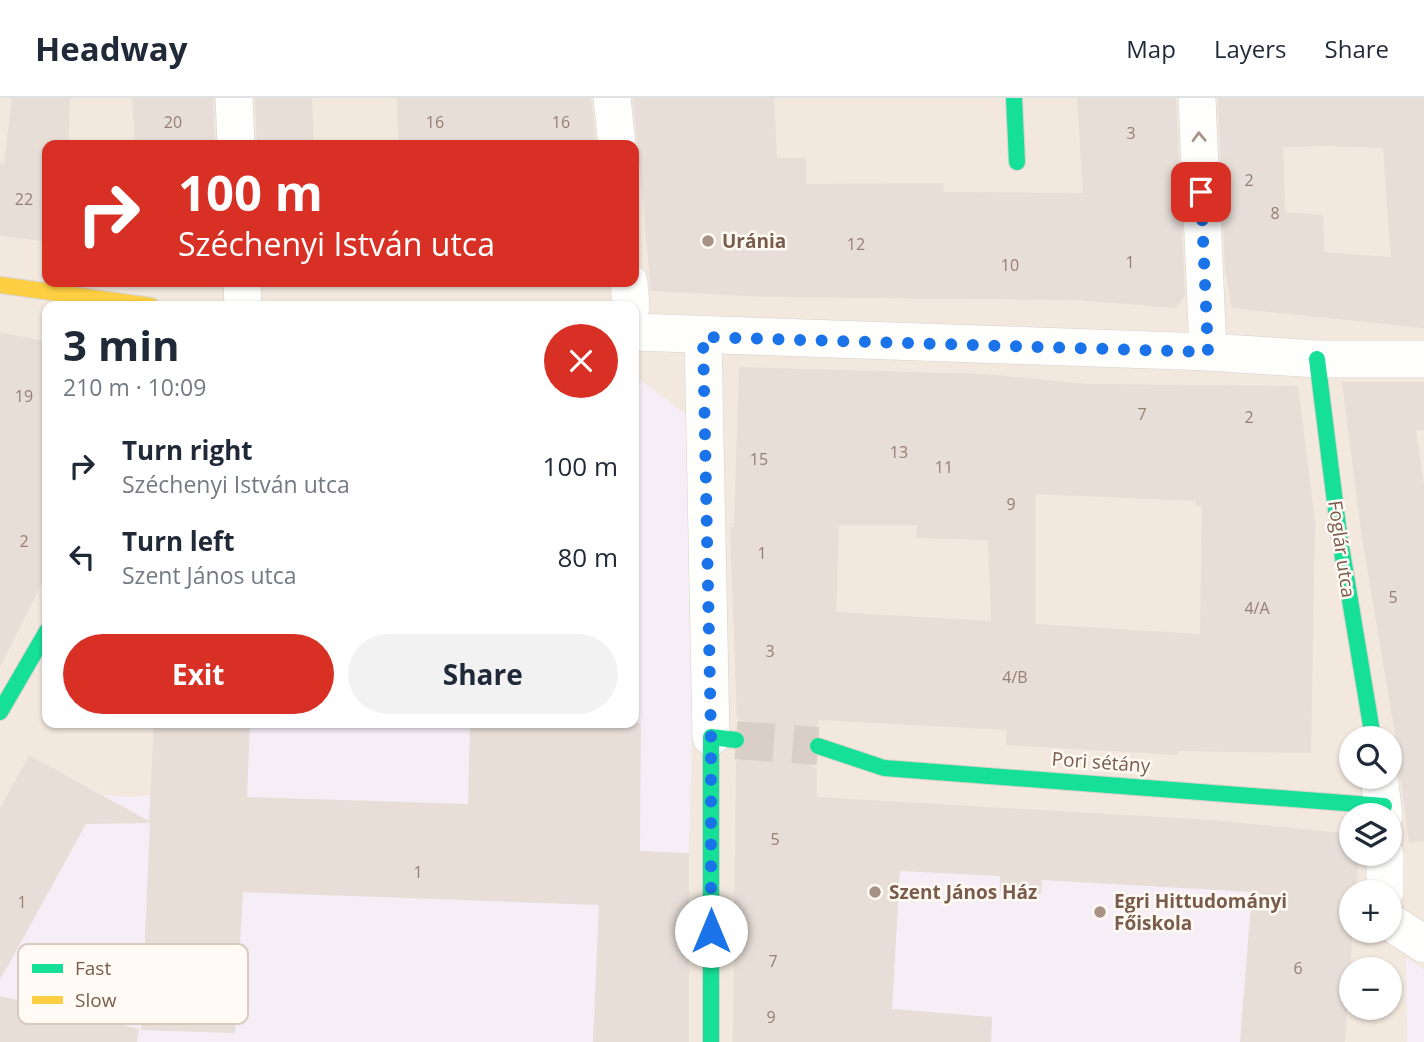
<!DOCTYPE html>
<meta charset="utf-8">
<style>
body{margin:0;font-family:"Open Sans",sans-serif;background:#f2f2f3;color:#1f2937;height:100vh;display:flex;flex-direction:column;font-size:26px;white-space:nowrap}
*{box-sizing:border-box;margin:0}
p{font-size:23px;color:#747a83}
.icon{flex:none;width:38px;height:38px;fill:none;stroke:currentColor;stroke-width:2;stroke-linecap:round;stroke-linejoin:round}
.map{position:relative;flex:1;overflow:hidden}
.side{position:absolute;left:42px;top:203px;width:597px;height:427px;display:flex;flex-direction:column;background:#fff;border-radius:14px;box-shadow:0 2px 5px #0004}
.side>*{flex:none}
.top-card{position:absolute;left:42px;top:42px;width:597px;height:147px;border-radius:14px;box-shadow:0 2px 5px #0004;background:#d93025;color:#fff;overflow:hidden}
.controls{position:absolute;left:1339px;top:628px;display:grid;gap:14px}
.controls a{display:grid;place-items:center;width:63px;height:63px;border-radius:50%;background:#fff;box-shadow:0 2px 5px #0004;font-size:35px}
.pin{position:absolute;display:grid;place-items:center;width:60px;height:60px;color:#fff;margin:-30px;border-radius:14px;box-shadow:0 4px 10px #0006}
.me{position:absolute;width:77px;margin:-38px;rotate:0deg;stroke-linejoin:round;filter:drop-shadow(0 0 5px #0008)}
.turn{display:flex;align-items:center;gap:24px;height:147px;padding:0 21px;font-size:32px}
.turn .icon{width:91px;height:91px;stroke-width:2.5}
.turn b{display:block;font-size:49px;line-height:60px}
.round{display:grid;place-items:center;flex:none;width:74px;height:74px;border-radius:37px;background:#f2f2f3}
.overview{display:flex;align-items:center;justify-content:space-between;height:119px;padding:0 21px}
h1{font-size:42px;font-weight:700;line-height:52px}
.primary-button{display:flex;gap:14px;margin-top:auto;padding:14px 21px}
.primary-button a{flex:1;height:80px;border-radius:42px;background:#d93025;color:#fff;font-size:28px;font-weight:700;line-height:80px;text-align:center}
.primary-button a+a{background:#f2f2f3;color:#1f2937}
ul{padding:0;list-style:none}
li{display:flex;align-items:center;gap:21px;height:91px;padding:0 21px}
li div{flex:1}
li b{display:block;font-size:26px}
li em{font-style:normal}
header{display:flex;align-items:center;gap:42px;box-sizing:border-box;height:98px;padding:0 35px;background:#fff;border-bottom:2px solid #e0e1e3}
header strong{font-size:33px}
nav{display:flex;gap:38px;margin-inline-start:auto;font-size:24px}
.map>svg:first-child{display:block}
.residential{fill:#f2e8de;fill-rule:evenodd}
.education{fill:#f6eef6}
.building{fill:#e6ded7;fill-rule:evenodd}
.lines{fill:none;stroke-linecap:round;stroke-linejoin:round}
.secondary-tunnel{stroke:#d9cfc7;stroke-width:38;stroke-dasharray:38 19;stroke-linecap:butt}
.street-casing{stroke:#d7d1cb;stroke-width:38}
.fast-casing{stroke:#d9d2cb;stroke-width:18}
.slow-casing{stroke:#d9d2cb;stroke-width:18}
.street{stroke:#fefefd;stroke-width:37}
.fast{stroke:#16e098;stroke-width:16}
.slow{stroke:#ffcf43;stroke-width:16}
.oneway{stroke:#a8958b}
.route{stroke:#1a73e8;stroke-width:12;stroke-dasharray:0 21.6}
.poi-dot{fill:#a69286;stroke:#fffaf3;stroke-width:2.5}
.labels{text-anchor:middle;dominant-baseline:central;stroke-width:5;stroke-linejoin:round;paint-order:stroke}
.number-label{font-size:16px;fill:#977e72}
.poi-label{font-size:19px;font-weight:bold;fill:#7a5c4d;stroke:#fffaf3;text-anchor:start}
.street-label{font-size:19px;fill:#7a5c4d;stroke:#fffaf3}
.key{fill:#fffaf3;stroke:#d7cbc1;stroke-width:2}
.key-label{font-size:19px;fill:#7a5c4d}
</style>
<header>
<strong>Headway</strong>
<nav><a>Map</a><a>Layers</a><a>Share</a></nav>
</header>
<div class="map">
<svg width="1424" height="944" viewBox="0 0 1424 944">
<rect width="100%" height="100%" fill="#f9f5f0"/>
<path class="residential" d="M 0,0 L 1424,0 L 1424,944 L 0,944 ZM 47,47 L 634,47 L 634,184 L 47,184 ZM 47,208 L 634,208 L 634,625 L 47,625 ZM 1351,640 L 1390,640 L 1390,679 L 1351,679 ZM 1351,718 L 1390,718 L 1390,756 L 1351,756 ZM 1351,794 L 1390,794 L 1390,833 L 1351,833 ZM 1351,872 L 1390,872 L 1390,910 L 1351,910 Z"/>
<g class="education">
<path d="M 634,277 L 700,327 L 684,944 L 0,944 L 0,710 L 29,657 L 103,697 L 130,699 L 151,697 L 154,625 L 634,625 Z"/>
<path d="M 856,701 L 1359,756 L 1356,794 L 1351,794 L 1351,833 L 1353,833 L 1345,944 L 834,944 Z"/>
<path d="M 1406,860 L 1424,872 L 1424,944 L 1407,944 Z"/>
</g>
<g class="building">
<path d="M 12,0 L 70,0 L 68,47 L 47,47 L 47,144 L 0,137 L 0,65 L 4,66 Z"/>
<path d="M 132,0 L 213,0 L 215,47 L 135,47 Z"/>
<path d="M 255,0 L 312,0 L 314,47 L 257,47 Z"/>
<path d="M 397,0 L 591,0 L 596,47 L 398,47 Z"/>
<path d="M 633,0 L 774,0 L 777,60 L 806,60 L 806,86 L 944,85 L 943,94 L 1083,95 L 1077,0 L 1176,0 L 1185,197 L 1177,210 L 1076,202 L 771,199 L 651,193 Z"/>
<path d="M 1218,0 L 1424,0 L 1424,230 L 1232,210 L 1225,172 ZM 1327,48 L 1383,50 L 1391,159 L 1324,154 L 1323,117 L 1285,114 L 1283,49 Z"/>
<path d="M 0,234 L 47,244 L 47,475 L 0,569 Z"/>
<path d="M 739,269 L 985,276 L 1088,286 L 1298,288 L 1315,424 L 1311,655 L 1178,653 L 1178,657 L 1006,647 L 1006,632 L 818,622 L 818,627 L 803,632 L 798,640 L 797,652 L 802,663 L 817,671 L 817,699 L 1212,722 L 1351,736 L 1351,756 L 1359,756 L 1356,794 L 1351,794 L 1351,833 L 1353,833 L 1345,944 L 1240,944 L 1252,794 L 1042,782 L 1041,796 L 1000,793 L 1000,778 L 900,773 L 892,911 L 992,919 L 991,944 L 733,944 L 736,663 L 753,656 L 758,644 L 756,634 L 750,625 L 737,620 L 730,429 L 734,429 ZM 1035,396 L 1196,403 L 1196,408 L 1202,408 L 1200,536 L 1035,526 ZM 839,427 L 917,427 L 916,440 L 988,442 L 991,523 L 836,514 Z"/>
<path d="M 1342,284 L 1424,284 L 1424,332 L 1416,332 L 1424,389 L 1424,743 L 1409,745 L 1400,676 L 1390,653 L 1395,636 L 1361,433 Z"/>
<path d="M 154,625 L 250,625 L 247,699 L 468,706 L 470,625 L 641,625 L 640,753 L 689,755 L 689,944 L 593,944 L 599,807 L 243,794 L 235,935 L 141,932 L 150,725 L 86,726 L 0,882 L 0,710 L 29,657 L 149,723 Z"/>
<path d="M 0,898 L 139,931 L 137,944 L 0,944 Z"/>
</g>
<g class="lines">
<path class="secondary-tunnel" d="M 736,642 L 818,648"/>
<g class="street-casing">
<g id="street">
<path d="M 234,0 L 236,47"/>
<path d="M 612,0 L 617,47"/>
<path d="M 1197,0 L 1208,254"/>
<path d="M 242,184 L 243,208"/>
<path d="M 629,184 L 631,208"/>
<path d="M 634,234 L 1208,254 L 1317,261 L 1424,261"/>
<path d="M 703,239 L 711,639"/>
<path d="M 1379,679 L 1384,718"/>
<path d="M 1385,756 L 1385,794"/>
<path d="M 1390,824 L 1424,846"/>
</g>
</g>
<g class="fast-casing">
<g id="fast">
<path d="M 1014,0 L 1017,64"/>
<path d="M 1317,261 L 1339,436 L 1373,640"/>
<path d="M 0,614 L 47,533"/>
<path d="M 818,648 L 884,670 L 1384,708"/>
<path d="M 711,944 L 711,639 L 736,642"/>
</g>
</g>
<g class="slow-casing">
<path id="slow" d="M 0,187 L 151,208"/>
</g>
<use href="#street" class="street"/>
<use href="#fast" class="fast"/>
<use href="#slow" class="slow"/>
</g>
<defs><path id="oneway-chevron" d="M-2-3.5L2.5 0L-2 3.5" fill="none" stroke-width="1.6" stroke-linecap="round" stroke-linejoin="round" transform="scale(1.75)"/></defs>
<use class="oneway" href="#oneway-chevron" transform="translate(1199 39) rotate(-92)"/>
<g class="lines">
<path class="route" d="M 711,833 L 711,639 L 703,239 L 1208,254 L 1201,94"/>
</g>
<g class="poi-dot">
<circle cx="708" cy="143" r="7"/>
<circle cx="875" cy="794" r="7"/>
<circle cx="1100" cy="814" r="7"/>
</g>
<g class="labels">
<g class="number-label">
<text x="173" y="24">20</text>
<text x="435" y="24">16</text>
<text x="561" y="24">16</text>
<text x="1131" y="35">3</text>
<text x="1249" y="82">2</text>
<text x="24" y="101">22</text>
<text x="1275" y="115">8</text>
<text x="856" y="146">12</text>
<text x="1130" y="164">1</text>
<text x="1010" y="167">10</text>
<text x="24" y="298">19</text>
<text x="1142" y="316">7</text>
<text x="1249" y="319">2</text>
<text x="899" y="354">13</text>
<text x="759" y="361">15</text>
<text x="944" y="369">11</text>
<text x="1011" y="406">9</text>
<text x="24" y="443">2</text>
<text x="762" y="455">1</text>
<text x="1393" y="499">5</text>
<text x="1257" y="510">4/A</text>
<text x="770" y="553">3</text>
<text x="1015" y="579">4/B</text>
<text x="775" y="741">5</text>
<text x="418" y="774">1</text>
<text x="22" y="804">1</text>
<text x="773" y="863">7</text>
<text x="1298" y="870">6</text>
<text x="771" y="919">9</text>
</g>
<g class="poi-label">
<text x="722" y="143">Uránia</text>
<text x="889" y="794">Szent János Ház</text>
<text x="1114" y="803">Egri Hittudományi<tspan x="1114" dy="22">Főiskola</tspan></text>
</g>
<g class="street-label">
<text transform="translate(1342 451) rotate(82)">Foglár utca</text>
<text transform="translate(1101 664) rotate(4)">Pori sétány</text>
</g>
</g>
<rect x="18" y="846" width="230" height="80" rx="10" class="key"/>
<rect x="32" y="866" width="31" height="9" fill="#16e098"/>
<rect x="32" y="898" width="31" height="8" fill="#ffcf43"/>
<g class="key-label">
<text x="75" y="877">Fast</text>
<text x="75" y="909">Slow</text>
</g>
</svg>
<div class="controls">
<a><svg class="icon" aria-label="search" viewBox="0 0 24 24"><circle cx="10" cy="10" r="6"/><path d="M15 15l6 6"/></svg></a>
<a><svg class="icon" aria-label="layers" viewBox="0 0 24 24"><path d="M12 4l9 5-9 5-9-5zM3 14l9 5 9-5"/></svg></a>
<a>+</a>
<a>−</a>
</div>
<div class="pin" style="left:1201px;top:94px;background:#d93025"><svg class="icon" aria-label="arrive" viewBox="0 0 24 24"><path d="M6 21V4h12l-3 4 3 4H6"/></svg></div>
<svg class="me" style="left:711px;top:833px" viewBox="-20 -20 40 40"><circle r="19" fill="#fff"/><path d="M0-13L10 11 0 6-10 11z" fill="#1a73e8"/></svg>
<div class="top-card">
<div class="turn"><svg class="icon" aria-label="right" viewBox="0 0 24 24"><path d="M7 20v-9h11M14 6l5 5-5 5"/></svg><div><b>100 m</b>Széchenyi István utca</div></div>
</div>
<section class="side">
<div class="overview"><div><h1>3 min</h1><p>210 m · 10:09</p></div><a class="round" style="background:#d93025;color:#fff"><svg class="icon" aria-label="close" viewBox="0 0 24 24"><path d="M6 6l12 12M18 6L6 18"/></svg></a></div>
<ul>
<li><svg class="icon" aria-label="right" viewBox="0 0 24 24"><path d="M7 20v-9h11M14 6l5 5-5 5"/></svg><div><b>Turn right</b><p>Széchenyi István utca</p></div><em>100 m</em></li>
<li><svg class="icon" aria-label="left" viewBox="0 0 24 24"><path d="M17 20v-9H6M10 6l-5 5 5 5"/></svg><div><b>Turn left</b><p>Szent János utca</p></div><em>80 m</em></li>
</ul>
<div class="primary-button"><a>Exit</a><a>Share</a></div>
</section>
</div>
